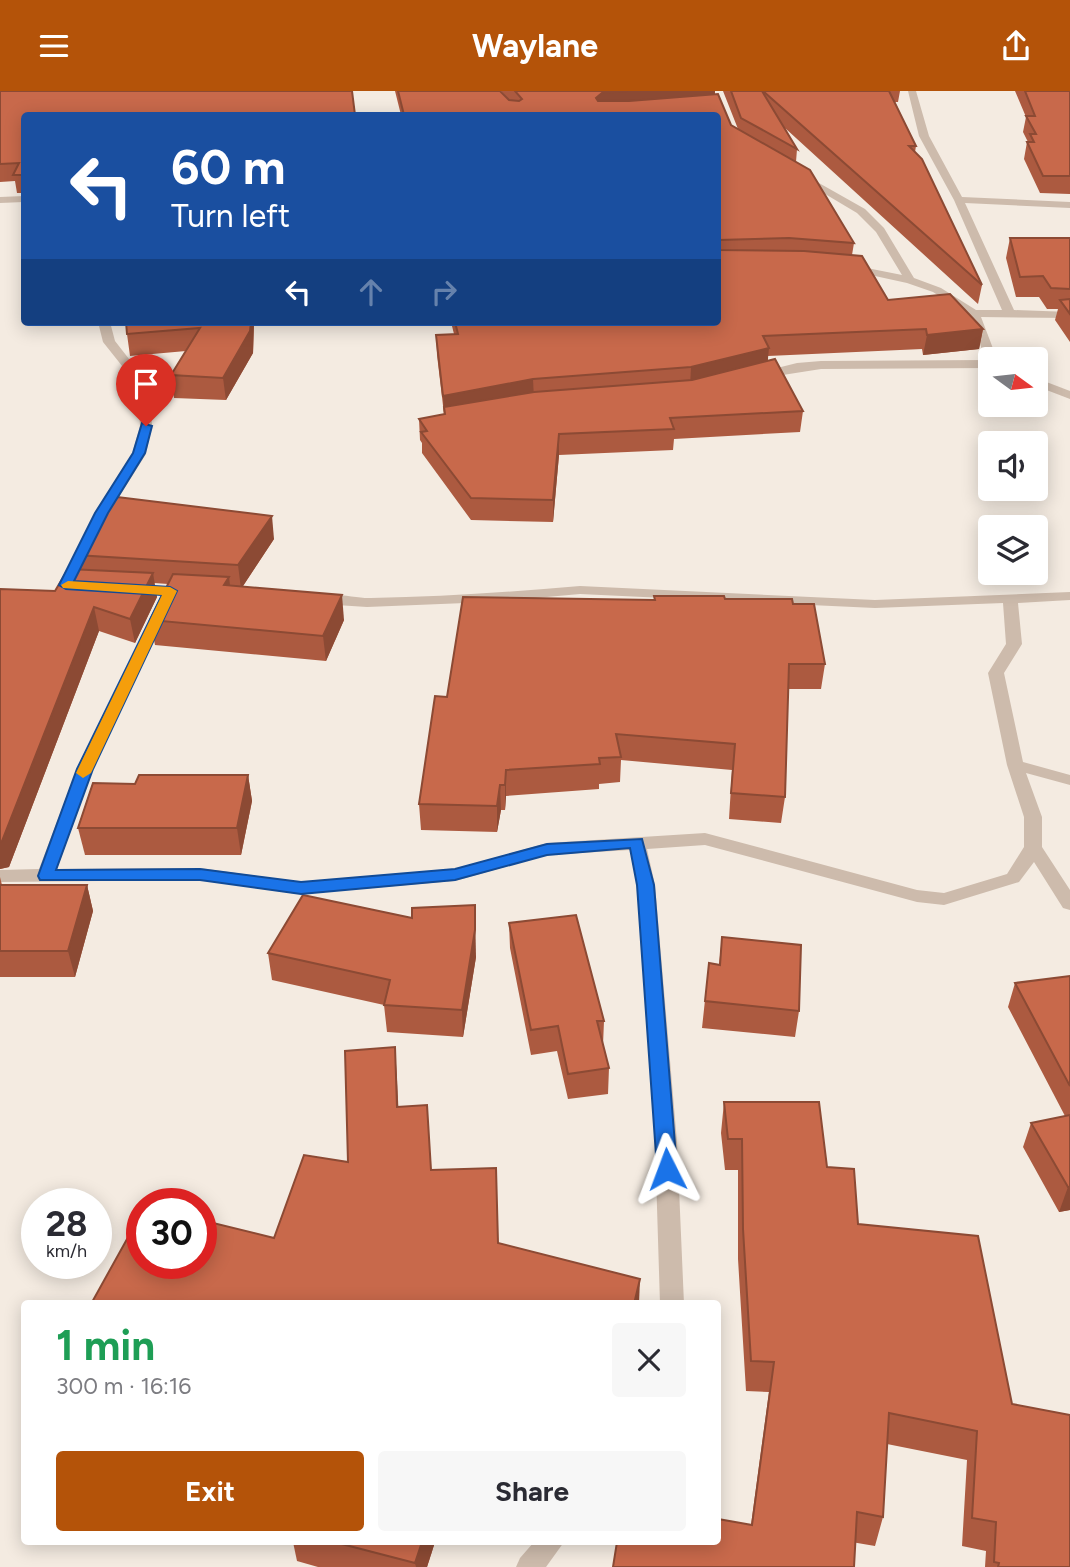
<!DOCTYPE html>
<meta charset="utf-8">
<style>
body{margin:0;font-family:Figtree,sans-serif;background:#f7f7f7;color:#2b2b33;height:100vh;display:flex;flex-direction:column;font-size:26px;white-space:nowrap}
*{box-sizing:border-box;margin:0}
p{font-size:23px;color:#7c7c81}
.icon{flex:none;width:38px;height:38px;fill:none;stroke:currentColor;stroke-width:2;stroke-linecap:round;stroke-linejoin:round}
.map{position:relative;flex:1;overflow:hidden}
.sheet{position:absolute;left:21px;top:1209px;width:700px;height:245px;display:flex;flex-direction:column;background:#fff;border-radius:7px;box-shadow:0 4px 18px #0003}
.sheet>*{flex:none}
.guide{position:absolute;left:21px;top:21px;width:700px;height:214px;border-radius:7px;box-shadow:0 4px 18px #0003;background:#1a4fa0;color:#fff;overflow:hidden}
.needle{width:46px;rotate:105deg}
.tools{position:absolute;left:978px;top:256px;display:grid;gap:14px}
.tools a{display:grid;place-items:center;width:70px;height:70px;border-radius:7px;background:#fff;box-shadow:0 4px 18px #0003;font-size:35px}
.speed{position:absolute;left:21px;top:1097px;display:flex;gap:14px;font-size:35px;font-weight:700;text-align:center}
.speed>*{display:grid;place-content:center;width:91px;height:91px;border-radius:50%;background:#fff;box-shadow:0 4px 18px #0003;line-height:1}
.speed small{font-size:18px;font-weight:400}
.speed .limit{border:10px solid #d22;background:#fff;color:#111}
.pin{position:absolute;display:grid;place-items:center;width:60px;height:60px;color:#fff;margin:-72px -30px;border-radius:50% 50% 50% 0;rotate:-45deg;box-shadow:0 0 7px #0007}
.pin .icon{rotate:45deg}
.me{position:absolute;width:77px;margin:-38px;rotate:357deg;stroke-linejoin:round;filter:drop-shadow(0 0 5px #0008)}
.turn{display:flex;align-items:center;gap:24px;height:147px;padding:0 35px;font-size:32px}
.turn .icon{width:91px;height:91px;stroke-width:2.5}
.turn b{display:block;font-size:49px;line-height:60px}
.lanes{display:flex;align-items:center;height:66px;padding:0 35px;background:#0003;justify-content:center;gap:35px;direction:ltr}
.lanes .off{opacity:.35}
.round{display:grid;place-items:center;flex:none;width:74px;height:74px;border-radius:7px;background:#f7f7f7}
.summary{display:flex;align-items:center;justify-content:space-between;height:119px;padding:0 35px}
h1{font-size:42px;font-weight:700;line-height:52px;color:#1e9e55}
.primary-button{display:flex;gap:14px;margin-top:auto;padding:14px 35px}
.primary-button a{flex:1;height:80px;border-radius:7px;background:#b45309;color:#fff;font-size:28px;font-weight:700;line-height:80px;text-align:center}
.primary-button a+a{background:#f7f7f7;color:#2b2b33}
header{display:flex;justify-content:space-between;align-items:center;height:91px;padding:0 35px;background:#b45309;color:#fff;font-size:32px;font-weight:700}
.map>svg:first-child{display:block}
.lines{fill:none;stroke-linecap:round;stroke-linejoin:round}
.street{fill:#cdbbac;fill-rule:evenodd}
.wall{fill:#ac5a40}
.shaded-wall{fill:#8c4a34}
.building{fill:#c8694b;stroke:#8c4a34;stroke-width:2}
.route{fill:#1a73e8;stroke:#114b97;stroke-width:2}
.slow{fill:#f59e0b}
</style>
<header><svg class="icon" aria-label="menu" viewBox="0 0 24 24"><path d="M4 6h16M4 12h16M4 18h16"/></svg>Waylane<svg class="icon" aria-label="share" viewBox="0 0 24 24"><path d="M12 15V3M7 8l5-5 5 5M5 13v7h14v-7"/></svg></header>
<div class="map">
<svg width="1070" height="1476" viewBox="0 0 1070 1476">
<rect width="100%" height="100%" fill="#f4ebe1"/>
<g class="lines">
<g class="street">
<path d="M 908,0 L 916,0 L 929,45 L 962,106 L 1070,111 L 1070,117 L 965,112 L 1014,219 L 1070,221 L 1070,227 L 981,226 L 997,268 L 990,268 L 990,277 L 821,278 L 757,288 L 757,282 L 797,272 L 821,270 L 986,269 L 969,224 L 933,201 L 907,192 L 843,178 L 843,174 L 847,173 L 902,184 L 876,141 L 857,122 L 795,85 L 803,83 L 865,118 L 884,137 L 914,187 L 941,197 L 976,219 L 1002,219 L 954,109 L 919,45 Z"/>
<path d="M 24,105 L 24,111 L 0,112 L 0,106 Z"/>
<path d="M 98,231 L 110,231 L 115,250 L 150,295 L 152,335 L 146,363 L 109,422 L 73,494 L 66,498 L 59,494 L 95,422 L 132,363 L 140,335 L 138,295 L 103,251 Z"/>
<path d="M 1036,287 L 1070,300 L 1070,308 L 1036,295 Z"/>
<path d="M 132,494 L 188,497 L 195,501 L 188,505 L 127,501 L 125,498 Z"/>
<path d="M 580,495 L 875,509 L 1070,501 L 1070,509 L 1018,512 L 1022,553 L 1004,582 L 1023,671 L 1070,684 L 1070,694 L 1026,682 L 1042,726 L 1042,756 L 1070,799 L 1070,819 L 1063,817 L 1034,771 L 1019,791 L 944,814 L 917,811 L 705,754 L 647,758 L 655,794 L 677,1051 L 684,1213 L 660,1213 L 655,1051 L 637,794 L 630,759 L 547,764 L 455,790 L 301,803 L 200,789 L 0,791 L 0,779 L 39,778 L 77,678 L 154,519 L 161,515 L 168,519 L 93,678 L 57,778 L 200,777 L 301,791 L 455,778 L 547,752 L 705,742 L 917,799 L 944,802 L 1007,783 L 1024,756 L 1024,726 L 1007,674 L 988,582 L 1006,553 L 1003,512 L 875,517 L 580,503 L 490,511 L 367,516 L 321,513 L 314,509 C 325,498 356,508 371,507 C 441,506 510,501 580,495 Z"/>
<path d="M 534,1451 L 564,1451 L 546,1476 L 516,1476 L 520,1467 Z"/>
</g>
</g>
<g class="wall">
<path d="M 0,0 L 24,24 L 24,102 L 17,102 L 15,90 L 0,91 Z"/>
<path d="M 395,0 L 500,0 L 509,9 L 501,0 L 715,0 L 715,4 L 731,34 L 738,38 L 723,0 L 900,0 L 898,11 L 895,11 L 916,55 L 915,61 L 982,194 L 978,213 L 785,37 L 797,58 L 796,71 L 854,152 L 852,164 L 888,209 L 983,238 L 979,258 L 923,264 L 922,258 L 768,265 L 768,270 L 803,320 L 800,341 L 674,348 L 673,359 L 559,364 L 553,431 L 471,429 L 422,362 L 422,352 L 420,349 L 419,328 L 444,323 L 437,264 L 436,244 L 454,243 L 451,231 L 718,231 L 718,24 L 401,24 Z"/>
<path d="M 1015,0 L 1070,0 L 1070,103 L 1040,102 L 1024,68 L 1027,51 L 1028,51 L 1023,41 L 1026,26 Z"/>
<path d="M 1010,147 L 1070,147 L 1070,251 L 1055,229 L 1058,218 L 1047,218 L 1039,206 L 1016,206 L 1006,167 Z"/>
<path d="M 126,231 L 254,231 L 253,262 L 226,309 L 174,307 L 171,284 L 186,260 L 130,265 L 127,243 Z"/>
<path d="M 274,448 L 243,495 L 344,529 L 326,570 L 155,554 L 150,529 L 168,493 L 154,492 L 157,506 L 135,552 L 99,540 L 9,776 L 0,778 L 0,498 L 55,500 L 79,478 L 76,464 Z"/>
<path d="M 654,505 L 725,508 L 793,513 L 825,573 L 821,598 L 788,598 L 785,706 L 781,732 L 729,728 L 732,679 L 621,669 L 620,691 L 599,693 L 599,698 L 506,705 L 505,719 L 501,719 L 497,741 L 421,739 L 419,713 L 447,606 L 654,509 Z"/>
<path d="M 248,684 L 252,710 L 241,764 L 85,764 L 78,737 Z"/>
<path d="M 0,786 L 2,794 L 87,794 L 93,820 L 75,886 L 0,886 Z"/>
<path d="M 509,832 L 604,930 L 603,954 L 609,977 L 608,1003 L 568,1008 L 557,960 L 531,964 L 510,857 Z"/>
<path d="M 722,846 L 799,920 L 795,946 L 702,937 L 709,872 L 719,874 Z"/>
<path d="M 268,862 L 476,866 L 463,946 L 387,941 L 384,914 L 272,889 Z"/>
<path d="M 1070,885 L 1070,1119 L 1059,1121 L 1023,1056 L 1031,1032 L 1065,1025 L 1008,916 L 1015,892 Z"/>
<path d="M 724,1011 L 827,1076 L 858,1133 L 1012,1313 L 1070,1476 L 985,1476 L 986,1460 L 962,1455 L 967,1369 L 887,1353 L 883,1426 L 875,1455 L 751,1434 L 769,1301 L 746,1300 L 738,1168 L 738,1079 L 725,1079 L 721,1042 Z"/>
<path d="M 293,1451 L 435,1451 L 427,1476 L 318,1476 L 297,1470 Z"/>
</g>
<g class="shaded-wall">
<path d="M 627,0 L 715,0 L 714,10 L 602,18 L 596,7 L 602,2 Z"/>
<path d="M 251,231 L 254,231 L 253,262 L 226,309 L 223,287 Z"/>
<path d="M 983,238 L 979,258 L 923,264 L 927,244 Z"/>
<path d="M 769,257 L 767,277 L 690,296 L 691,276 Z"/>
<path d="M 533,288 L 534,308 L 444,325 L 443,305 Z"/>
<path d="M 559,343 L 559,364 L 553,431 L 553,409 Z"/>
<path d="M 272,425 L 274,448 L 241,498 L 238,474 Z"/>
<path d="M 153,482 L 157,506 L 135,552 L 130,528 Z"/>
<path d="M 229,486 L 232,511 L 224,494 Z"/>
<path d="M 342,504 L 344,529 L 326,570 L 323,545 Z"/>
<path d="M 94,516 L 99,540 L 9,776 L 0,778 L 0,751 Z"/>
<path d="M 506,679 L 506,705 L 505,719 L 505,694 Z"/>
<path d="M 248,684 L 252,710 L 241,764 L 237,737 Z"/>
<path d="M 500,694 L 501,719 L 497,741 L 497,715 Z"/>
<path d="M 87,794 L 93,820 L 75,886 L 68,860 Z"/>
<path d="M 475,814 L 476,866 L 463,946 L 462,919 Z"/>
<path d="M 395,956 L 397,989 L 400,1049 L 397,1016 Z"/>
<path d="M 1068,1096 L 1070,1096 L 1070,1119 L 1059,1121 Z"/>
<path d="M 640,1188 L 639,1213 L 634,1213 Z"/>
<path d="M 422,1451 L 435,1451 L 427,1476 L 416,1476 L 415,1472 Z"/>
</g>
<g class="building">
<path d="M 0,0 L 352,0 L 355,24 L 24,24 L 24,84 L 13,84 L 19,72 L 0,73 Z"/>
<path d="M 398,0 L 500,0 L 509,9 L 519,10 L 522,8 L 515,0 L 627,0 L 602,2 L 596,7 L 598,10 L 629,10 L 718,3 L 731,34 L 810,79 L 854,152 L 789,147 L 719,149 L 718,159 L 804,160 L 862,165 L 888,209 L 950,203 L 983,238 L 927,244 L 926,238 L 763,245 L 769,257 L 691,276 L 533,288 L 443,305 L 436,244 L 458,243 L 455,231 L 718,231 L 718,102 L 719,102 L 718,99 L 718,24 L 404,24 Z"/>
<path d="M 731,0 L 762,0 L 797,58 L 741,27 Z"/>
<path d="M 763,0 L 889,0 L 916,55 L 909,55 L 922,68 L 982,194 Z"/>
<path d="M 1025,0 L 1070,0 L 1070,85 L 1043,85 L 1027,51 L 1034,51 L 1030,43 L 1036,43 L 1026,25 L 1035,25 Z"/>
<path d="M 1010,147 L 1070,147 L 1070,198 L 1051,197 L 1043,185 L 1020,186 Z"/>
<path d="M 1070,208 L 1070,223 L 1060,209 Z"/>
<path d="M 126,231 L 251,231 L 250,240 L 223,287 L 171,284 L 200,237 L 127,243 Z"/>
<path d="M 775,268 L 803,320 L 670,327 L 674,338 L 559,343 L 553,409 L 471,407 L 421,341 L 427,340 L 419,328 L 445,323 L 444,316 L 534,301 L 692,289 Z"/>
<path d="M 117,406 L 272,425 L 238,474 L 76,464 L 100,424 Z"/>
<path d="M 68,478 L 153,482 L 130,528 L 94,516 L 2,750 L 0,751 L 0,498 L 55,500 Z"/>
<path d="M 173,483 L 229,486 L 224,494 L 342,504 L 323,545 L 150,529 Z"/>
<path d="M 654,505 L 724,505 L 725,508 L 792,508 L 793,513 L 814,513 L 825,573 L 789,573 L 785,706 L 731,702 L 735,653 L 616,643 L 621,666 L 599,667 L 600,673 L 506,679 L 505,694 L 500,694 L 497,715 L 419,713 L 435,605 L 447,606 L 463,506 L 655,509 Z"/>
<path d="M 139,684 L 248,684 L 237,737 L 78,737 L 93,692 L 135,693 Z"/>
<path d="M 0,794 L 87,794 L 68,860 L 0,860 Z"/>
<path d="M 303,804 L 412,827 L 412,817 L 475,814 L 475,839 L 462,919 L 384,914 L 390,889 L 268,862 Z"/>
<path d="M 576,824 L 604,930 L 597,930 L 609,977 L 568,983 L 558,935 L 531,939 L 509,832 Z"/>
<path d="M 722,846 L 801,854 L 799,920 L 705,910 L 709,872 L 720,874 Z"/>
<path d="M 1070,885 L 1070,995 L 1015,892 Z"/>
<path d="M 395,956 L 397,1016 L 427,1014 L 431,1079 L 496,1077 L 498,1152 L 640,1188 L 634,1213 L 91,1213 L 142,1121 L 142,1172 L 201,1172 L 201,1129 L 274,1147 L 304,1064 L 348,1071 L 345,960 Z"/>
<path d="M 724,1011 L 819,1011 L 827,1076 L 854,1078 L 858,1133 L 978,1145 L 1012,1313 L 1070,1324 L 1070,1476 L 998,1476 L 999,1472 L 994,1471 L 996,1431 L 972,1427 L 977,1340 L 889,1322 L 883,1426 L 857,1421 L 854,1476 L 613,1476 L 617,1451 L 718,1451 L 718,1428 L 752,1434 L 774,1271 L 751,1270 L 743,1138 L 742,1048 L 728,1048 Z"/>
<path d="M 1070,1024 L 1070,1096 L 1068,1096 L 1031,1032 Z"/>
<path d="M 334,1451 L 422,1451 L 415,1472 Z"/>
</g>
<path class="route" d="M 142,332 L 152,335 L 145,362 L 108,422 L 74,490 L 170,496 L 177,500 L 93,678 L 56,779 L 200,778 L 301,791 L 455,778 L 547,753 L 642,748 L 654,794 L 677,1078 L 674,1083 L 667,1086 L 660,1083 L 657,1078 L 637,794 L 630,757 L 547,764 L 455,789 L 301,803 L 200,789 L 40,789 L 38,785 L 77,678 L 162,504 L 66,498 L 59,494 L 95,422 L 133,362 Z"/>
<path class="slow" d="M 68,490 L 170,496 L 177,500 L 91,682 L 83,687 L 76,682 L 162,504 L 63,497 L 61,494 Z"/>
</svg>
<div class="tools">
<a><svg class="needle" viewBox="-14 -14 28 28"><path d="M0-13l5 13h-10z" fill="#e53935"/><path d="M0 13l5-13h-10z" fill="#7c7c81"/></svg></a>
<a><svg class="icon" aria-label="sound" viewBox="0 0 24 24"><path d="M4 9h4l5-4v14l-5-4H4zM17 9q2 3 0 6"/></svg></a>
<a><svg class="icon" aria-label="layers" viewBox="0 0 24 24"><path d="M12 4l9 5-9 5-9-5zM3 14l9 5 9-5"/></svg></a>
</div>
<div class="speed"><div>28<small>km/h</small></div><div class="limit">30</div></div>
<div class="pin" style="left:146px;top:335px;background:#d93025"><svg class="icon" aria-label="arrive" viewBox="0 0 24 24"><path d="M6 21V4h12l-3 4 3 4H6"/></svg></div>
<svg class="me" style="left:667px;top:1078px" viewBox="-20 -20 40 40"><path d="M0-17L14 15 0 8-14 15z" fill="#1a73e8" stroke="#fff" stroke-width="4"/></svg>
<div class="guide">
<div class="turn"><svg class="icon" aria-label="left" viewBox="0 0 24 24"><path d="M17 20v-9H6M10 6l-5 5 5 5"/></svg><div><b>60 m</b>Turn left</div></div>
<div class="lanes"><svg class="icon" aria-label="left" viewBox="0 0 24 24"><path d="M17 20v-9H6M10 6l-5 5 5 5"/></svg><svg class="icon off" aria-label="ahead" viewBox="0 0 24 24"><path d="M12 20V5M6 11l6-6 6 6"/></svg><svg class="icon off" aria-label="right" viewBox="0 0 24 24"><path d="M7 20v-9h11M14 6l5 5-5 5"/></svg></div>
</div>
<section class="sheet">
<div class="summary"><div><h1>1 min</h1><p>300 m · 16:16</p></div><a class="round"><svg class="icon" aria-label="close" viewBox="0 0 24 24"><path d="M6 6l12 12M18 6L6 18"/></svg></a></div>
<div class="primary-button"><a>Exit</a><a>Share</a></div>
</section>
</div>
